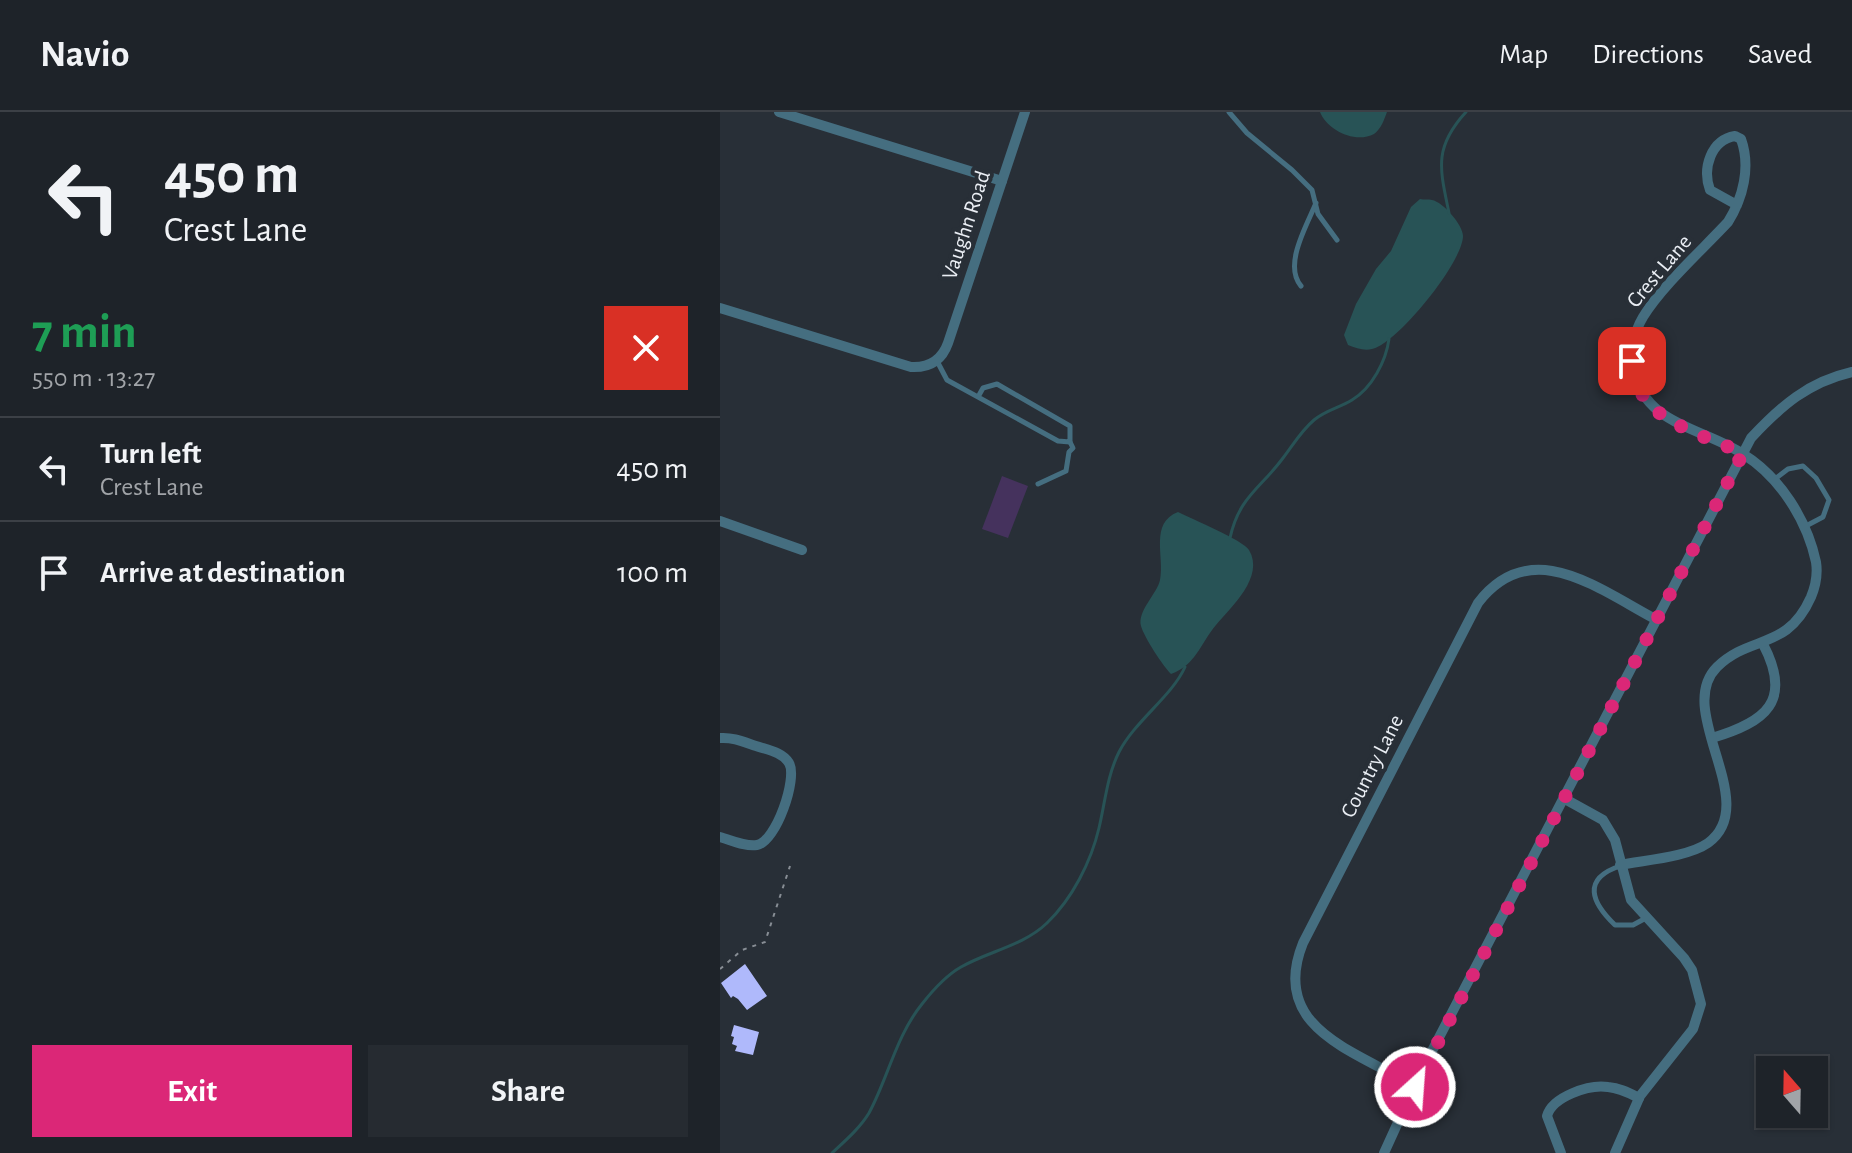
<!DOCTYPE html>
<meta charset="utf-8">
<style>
body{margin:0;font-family:"Alegreya Sans",sans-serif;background:#262b31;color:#f1f3f6;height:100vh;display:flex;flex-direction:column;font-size:30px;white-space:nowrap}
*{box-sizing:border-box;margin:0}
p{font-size:26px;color:#a1a4a8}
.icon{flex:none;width:44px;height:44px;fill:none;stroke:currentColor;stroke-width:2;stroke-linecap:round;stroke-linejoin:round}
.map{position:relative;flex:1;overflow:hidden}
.sheet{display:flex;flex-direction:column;background:#1e2329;width:720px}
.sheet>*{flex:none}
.banner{background:#1e2329;color:#f1f3f6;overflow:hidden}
.needle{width:52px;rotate:340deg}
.tools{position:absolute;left:1036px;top:944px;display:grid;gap:16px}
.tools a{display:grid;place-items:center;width:72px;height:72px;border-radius:0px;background:#1e2329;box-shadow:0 2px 6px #0004,0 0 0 2px #3c4046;font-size:40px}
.pin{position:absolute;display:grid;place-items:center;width:68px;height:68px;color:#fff;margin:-34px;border-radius:16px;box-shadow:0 4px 12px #0006}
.me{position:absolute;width:88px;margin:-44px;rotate:26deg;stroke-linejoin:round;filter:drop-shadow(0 0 6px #0008)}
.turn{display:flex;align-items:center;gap:28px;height:168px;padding:0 32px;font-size:36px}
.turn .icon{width:104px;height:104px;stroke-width:2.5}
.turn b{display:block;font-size:56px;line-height:68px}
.round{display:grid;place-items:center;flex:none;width:84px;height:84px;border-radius:0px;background:#262b31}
.summary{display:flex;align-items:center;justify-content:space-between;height:136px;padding:0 32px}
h1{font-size:48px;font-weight:700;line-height:60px;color:#1e9e55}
.cta{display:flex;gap:16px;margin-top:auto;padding:16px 32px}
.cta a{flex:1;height:92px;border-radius:0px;background:#db2777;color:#fff;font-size:32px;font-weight:700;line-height:92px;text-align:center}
.cta a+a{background:#262b31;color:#f1f3f6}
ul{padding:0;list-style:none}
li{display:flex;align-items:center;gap:24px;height:104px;padding:0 32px;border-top:2px solid #3c4046}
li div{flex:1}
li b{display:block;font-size:30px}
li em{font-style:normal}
header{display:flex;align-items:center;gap:48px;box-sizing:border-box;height:112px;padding:0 40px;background:#1e2329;border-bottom:2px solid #3c4046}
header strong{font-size:38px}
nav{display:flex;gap:44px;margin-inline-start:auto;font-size:28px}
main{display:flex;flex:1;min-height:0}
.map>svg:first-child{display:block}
.green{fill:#45325d}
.water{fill:#285356}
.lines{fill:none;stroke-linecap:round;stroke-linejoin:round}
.stream{stroke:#285356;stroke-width:3}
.building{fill:#afb9fb}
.path{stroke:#888e95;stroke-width:2;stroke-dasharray:4 6;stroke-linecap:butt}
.service{stroke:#456e80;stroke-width:5}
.minor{stroke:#456e80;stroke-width:10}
.route{stroke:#db2777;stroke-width:14;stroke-dasharray:0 25.2}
.labels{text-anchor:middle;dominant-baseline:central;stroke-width:8;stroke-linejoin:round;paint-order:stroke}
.street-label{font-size:22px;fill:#eaeef4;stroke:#282f37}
</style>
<header>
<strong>Navio</strong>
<nav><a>Map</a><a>Directions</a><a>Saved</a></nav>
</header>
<main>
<section class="sheet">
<div class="banner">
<div class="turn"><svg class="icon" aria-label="left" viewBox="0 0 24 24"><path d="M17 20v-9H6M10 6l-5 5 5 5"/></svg><div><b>450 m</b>Crest Lane</div></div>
</div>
<div class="summary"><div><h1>7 min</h1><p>550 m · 13:27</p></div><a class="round" style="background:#d93025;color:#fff"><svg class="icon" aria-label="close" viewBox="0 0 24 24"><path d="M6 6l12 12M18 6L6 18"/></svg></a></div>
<ul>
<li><svg class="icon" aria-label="left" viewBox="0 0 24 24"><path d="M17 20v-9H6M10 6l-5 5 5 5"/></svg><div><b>Turn left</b><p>Crest Lane</p></div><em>450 m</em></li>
<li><svg class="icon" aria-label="arrive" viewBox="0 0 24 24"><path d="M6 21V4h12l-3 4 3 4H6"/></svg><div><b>Arrive at destination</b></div><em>100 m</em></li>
</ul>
<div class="cta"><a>Exit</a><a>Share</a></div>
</section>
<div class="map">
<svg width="1132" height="1041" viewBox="0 0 1132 1041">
<rect width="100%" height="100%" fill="#282f37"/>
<path class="green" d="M 282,364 L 308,374 L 288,426 L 262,417 Z"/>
<g class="water">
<path d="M 600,0 L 667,0 C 664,8 661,17 654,22 C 635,32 607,18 600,0 Z"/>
<path d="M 700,87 C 704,88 708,87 712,88 C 723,90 743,113 743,124 C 743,150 677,232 652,237 C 644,239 636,236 628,233 L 624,223 L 636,192 L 656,157 L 671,139 L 691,95 Z"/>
<path d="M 458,400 C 472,407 523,428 529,438 C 545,465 511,495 496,513 C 480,532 476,553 451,562 C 443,554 424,525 421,514 C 417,499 437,482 440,468 C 445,445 429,411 458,400 Z"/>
</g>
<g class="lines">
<g class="stream">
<path d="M 729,101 C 720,57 713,36 746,0"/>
<path d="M 510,426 C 519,385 540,377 563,346 C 573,333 581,319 594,308 C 606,298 619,296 632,288 C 652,276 666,249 669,227"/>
<path d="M 112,1041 C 125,1029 140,1016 149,1001 C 168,966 176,924 202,892 C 213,878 225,864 241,855 C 269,839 303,834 327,811 C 352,787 371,750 379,716 C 385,691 387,664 399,640 C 415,609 452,584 465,555"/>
</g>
</g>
<g class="building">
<path d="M 25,852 L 47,884 L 27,898 L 18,887 L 13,884 L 11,886 L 1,871 Z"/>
<path d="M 14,913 L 39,920 L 33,943 L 15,939 L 17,934 L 12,932 L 14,925 L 11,924 Z"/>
</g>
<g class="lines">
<path class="path" d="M 0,857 L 22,838 L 45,830 L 70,754"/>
<g class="service">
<path d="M 509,0 L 527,21 L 572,58 L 592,78 L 598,102 L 617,128"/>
<path d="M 581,174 C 563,153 587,113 596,91"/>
<path d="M 217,249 L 227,268 L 338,329 L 350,330 L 350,314 L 277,272 L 263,276 L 258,285"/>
<path d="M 1055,367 L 1068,357 L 1083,354 L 1096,366 L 1109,388 L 1103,405 L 1084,415"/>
<path d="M 318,372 L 346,359 L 349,340 L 353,336 L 350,330"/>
<path d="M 900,754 C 861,767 872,791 895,813 L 913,813 L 926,806"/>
</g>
<g class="minor">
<path d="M 59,0 L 282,69"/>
<path d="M 0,196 L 191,255 C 210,256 222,248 228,231 L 305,0"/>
<path d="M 0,409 L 82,438"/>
<path d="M 0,626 C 13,625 24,630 36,634 C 48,638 62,640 69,651 C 78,666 56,730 37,733 C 25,735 11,728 0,725"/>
<path d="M 992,626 C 1046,610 1073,589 1043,532"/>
<path d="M 845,687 L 883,708 L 895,728 L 911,788 L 964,846 L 972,858 L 981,892 L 973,917 L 920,984 L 895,1041"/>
<path d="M 900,753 C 925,748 968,745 988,731 C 1043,691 953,599 997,555 C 1031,522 1067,539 1091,485 C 1096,473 1098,463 1096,450 C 1087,408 1060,365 1023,342 C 984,316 924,313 914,258 C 910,240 914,220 923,205 C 942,174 982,138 1008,110 C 1023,86 1031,55 1021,27 L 1015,24 C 991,28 982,56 990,78 L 1017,93"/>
<path d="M 695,975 C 638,939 548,918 583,831 L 758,491 C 811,422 878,477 937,508"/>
<path d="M 664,1041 L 700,962 L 1031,326 C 1061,294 1088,270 1132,260"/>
<path d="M 841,1041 L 827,1004 C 832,985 869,972 888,975 C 900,976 909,981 919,986"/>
</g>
</g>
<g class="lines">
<path class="route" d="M 695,975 L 1023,341 C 994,328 941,312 924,285 C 916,274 914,261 912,249"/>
</g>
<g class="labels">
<g class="street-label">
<text transform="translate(246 113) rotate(-72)">Vaughn Road</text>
<text transform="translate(939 159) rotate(-50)">Crest Lane</text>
<text transform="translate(652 654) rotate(-63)">Country Lane</text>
</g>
</g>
</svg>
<div class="tools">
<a><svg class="needle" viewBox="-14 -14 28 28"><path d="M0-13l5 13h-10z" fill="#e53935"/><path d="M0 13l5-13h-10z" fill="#a1a4a8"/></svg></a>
</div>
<div class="pin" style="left:912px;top:249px;background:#d93025"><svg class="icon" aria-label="arrive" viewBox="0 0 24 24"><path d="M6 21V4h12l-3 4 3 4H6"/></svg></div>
<svg class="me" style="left:695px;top:975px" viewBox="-20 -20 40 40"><circle r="17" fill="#db2777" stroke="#fff" stroke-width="3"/><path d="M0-11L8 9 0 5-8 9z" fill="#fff"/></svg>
</div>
</main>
